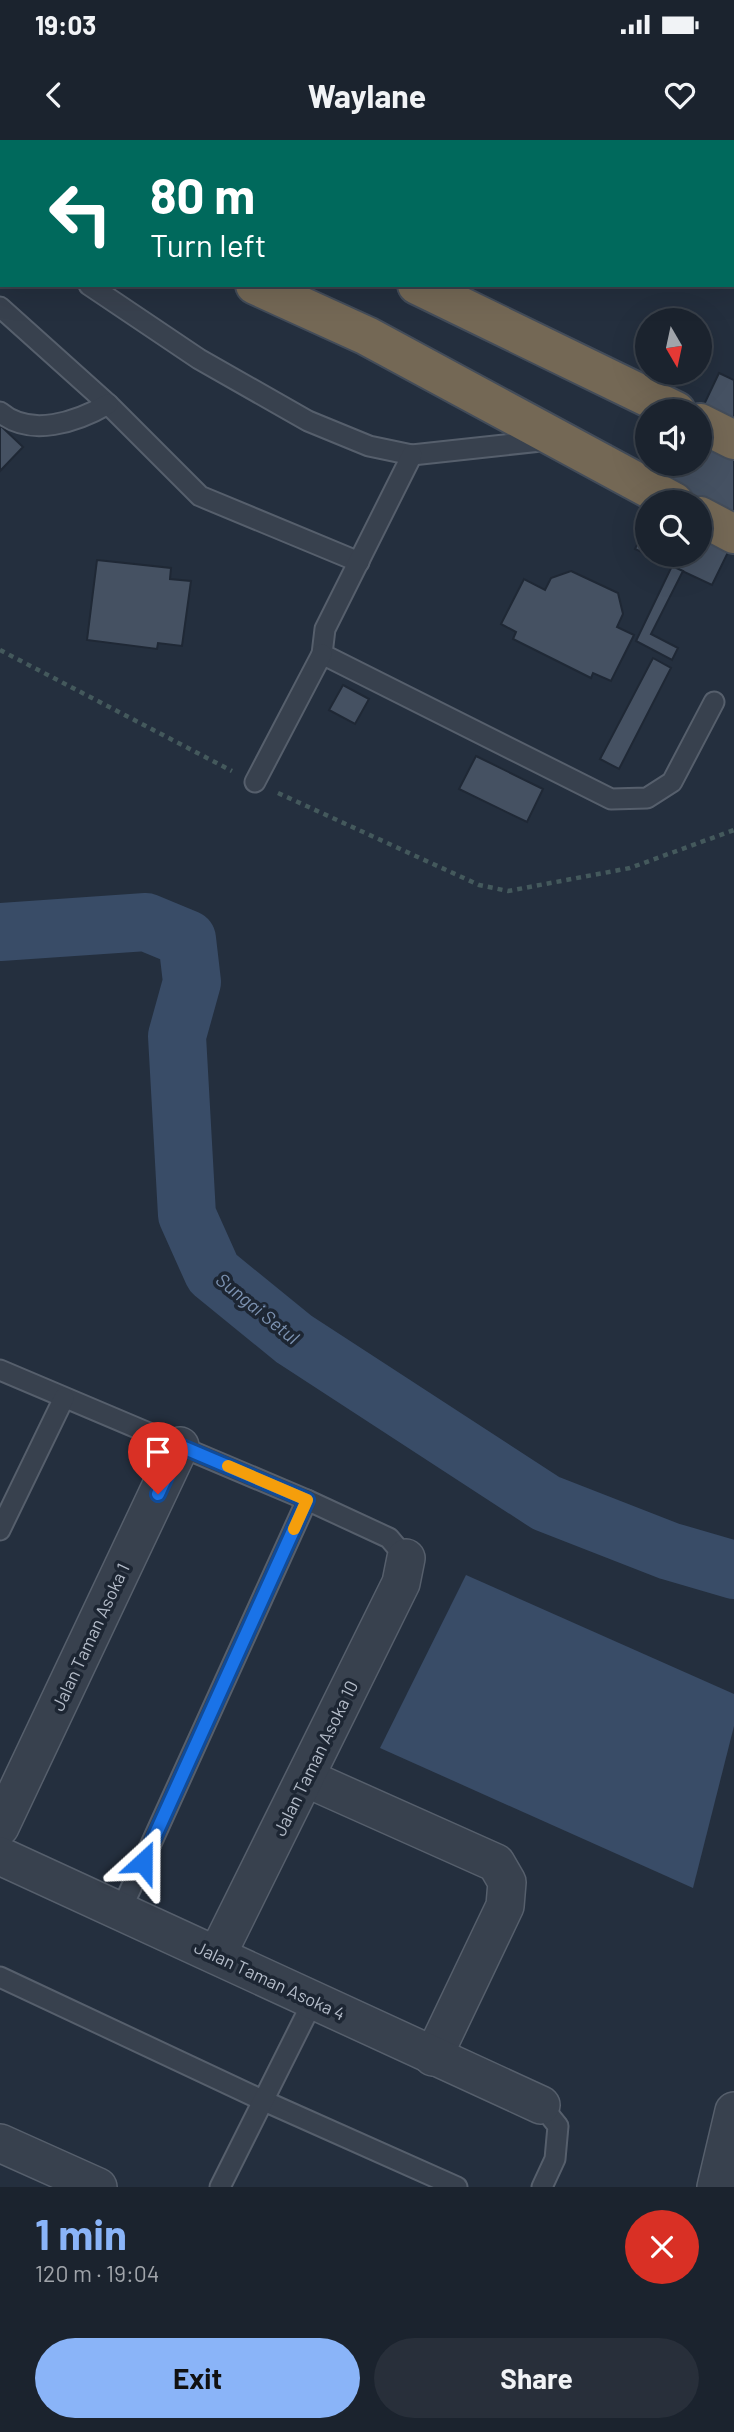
<!DOCTYPE html>
<meta charset="utf-8">
<style>
body{margin:0;font-family:Barlow,sans-serif;background:#282f3a;color:#f1f3f6;height:100vh;display:flex;flex-direction:column;font-size:26px;white-space:nowrap}
*{box-sizing:border-box;margin:0}
p{font-size:23px;color:#a0a4aa}
.icon{flex:none;width:38px;height:38px;fill:none;stroke:currentColor;stroke-width:2;stroke-linecap:round;stroke-linejoin:round}
.map{position:relative;height:2047px;overflow:hidden}
.details{display:flex;flex-direction:column;background:#1b232e;flex:1}
.details>*{flex:none}
.guide{position:absolute;left:0px;top:0px;width:735px;height:147px;box-shadow:0 7px 28px #0002,0 0 0 2px #39404a;background:#00695c;color:#fff;overflow:hidden}
.needle{width:46px;rotate:171deg}
.tools{position:absolute;left:635px;top:168px;display:grid;gap:14px}
.tools a{display:grid;place-items:center;width:77px;height:77px;border-radius:50%;background:#1b232e;box-shadow:0 7px 28px #0002,0 0 0 2px #39404a;font-size:35px}
.pin{position:absolute;display:grid;place-items:center;width:60px;height:60px;color:#fff;margin:-72px -30px;border-radius:50% 50% 50% 0;rotate:-45deg;box-shadow:0 0 7px #0007}
.pin .icon{rotate:45deg}
.me{position:absolute;width:77px;margin:-38px;rotate:24deg;stroke-linejoin:round;filter:drop-shadow(0 0 5px #0008)}
.turn{display:flex;align-items:center;gap:24px;height:147px;padding:0 35px;font-size:32px}
.turn .icon{width:91px;height:91px;stroke-width:2.5}
.turn b{display:block;font-size:49px;line-height:60px}
.round{display:grid;place-items:center;flex:none;width:74px;height:74px;border-radius:37px;background:#282f3a}
.headline{display:flex;align-items:center;justify-content:space-between;height:119px;padding:0 35px}
h1{font-size:42px;font-weight:700;line-height:52px;color:#8ab4f8}
.primary-button{display:flex;gap:14px;margin-top:auto;padding:14px 35px}
.primary-button a{flex:1;height:80px;border-radius:42px;background:#8ab4f8;color:#111;font-size:28px;font-weight:700;line-height:80px;text-align:center}
.primary-button a+a{background:#282f3a;color:#f1f3f6}
.status{display:flex;justify-content:space-between;align-items:center;height:49px;padding:0 35px;background:#1b232e;direction:ltr}
.status svg{height:19px;fill:currentColor}
header{display:flex;justify-content:space-between;align-items:center;height:91px;padding:0 35px;background:#1b232e;font-size:32px;font-weight:700}
.map>svg:first-child{display:block}
.water{fill:#394c67}
.lines{fill:none;stroke-linecap:round;stroke-linejoin:round}
.river{stroke:#394c67;stroke-width:58}
.building{fill:#455162;stroke:#1f2835;stroke-width:2}
.lane-casing{stroke:#565f6c;stroke-width:23}
.street-casing{stroke:#565f6c;stroke-width:40}
.highway-casing{stroke:#434c59;stroke-width:42}
.path{stroke:#44595c;stroke-width:4.5;stroke-dasharray:5 5;stroke-linecap:butt}
.lane{stroke:#38414e;stroke-width:19}
.street{stroke:#38414e;stroke-width:37}
.highway{stroke:#746855;stroke-width:38}
.route-casing{stroke:#114b97;stroke-width:18}
.route{stroke:#1a73e8;stroke-width:12}
.slow{stroke:#f59e0b;stroke-width:12}
.labels{text-anchor:middle;dominant-baseline:central;stroke-width:7;stroke-linejoin:round;paint-order:stroke}
.street-label{font-size:18px;fill:#b4bcc9;stroke:#1d2633}
.water-label{font-size:19px;font-style:italic;fill:#7c92b1;stroke:#1d2633}
</style>
<div class="status"><b>19:03</b><svg viewBox="0 0 49 12"><path d="M0 12V9h3v3zM5 12V6h3v6zM10 12V3h3v9zM15 12V0h3v12zM26 1h20v11H26zM47 4h2v5h-2z"/></svg></div>
<header><svg class="icon" aria-label="back" viewBox="0 0 24 24"><path d="M15 5l-7 7 7 7"/></svg>Waylane<svg class="icon" aria-label="heart" viewBox="0 0 24 24"><path d="M12 20l-8-8c-3-5 5-10 8-4 3-6 11-1 8 4z"/></svg></header>
<div class="map">
<svg width="734" height="2047" viewBox="0 0 734 2047">
<rect width="100%" height="100%" fill="#242f3e"/>
<path class="water" d="M 466,1435 L 734,1554 L 734,1586 L 693,1748 L 380,1608 Z"/>
<g class="lines">
<path class="river" d="M 0,792 L 146,782 L 187,799 L 192,842 L 177,896 L 187,1075 L 213,1133 L 294,1199 L 546,1363 L 669,1411 L 734,1430"/>
</g>
<g class="building">
<path d="M 719,233 L 734,240 L 734,400 L 712,445 L 648,415 L 700,415 L 700,362 L 657,362 L 676,324 L 700,324 L 700,273 Z"/>
<path d="M 0,285 L 23,307 L 0,331 Z"/>
<path d="M 648,382 L 648,415 L 635,409 Z"/>
<path d="M 97,420 L 171,428 L 170,439 L 191,441 L 182,506 L 158,503 L 157,509 L 87,500 Z"/>
<path d="M 672,426 L 683,431 L 651,494 L 678,508 L 672,520 L 636,501 Z"/>
<path d="M 571,431 L 618,453 L 623,474 L 617,487 L 634,495 L 611,541 L 593,533 L 591,538 L 513,499 L 516,492 L 501,484 L 524,439 L 545,450 L 551,438 Z"/>
<path d="M 653,518 L 671,528 L 619,629 L 600,619 Z"/>
<path d="M 343,545 L 369,559 L 355,584 L 329,570 Z"/>
<path d="M 476,616 L 543,649 L 527,682 L 459,649 Z"/>
</g>
<g class="lines">
<g class="lane-casing">
<g id="lane">
<path d="M 0,96 L 2,97"/>
<path d="M 89,145 L 199,219 L 308,281 L 369,306 L 412,315 L 550,300"/>
<path d="M 0,167 L 108,264 L 200,356 L 359,422"/>
<path d="M 0,272 C 30,298 77,282 108,264"/>
<path d="M 412,315 L 325,489 L 322,514 L 611,659 L 647,658 L 672,642 L 714,562"/>
<path d="M 255,642 L 322,514"/>
<path d="M 0,1230 L 307,1360 L 389,1398 L 406,1418"/>
<path d="M 0,1390 L 64,1258"/>
<path d="M 121,1770 L 307,1360"/>
<path d="M 0,1837 L 262,1960 L 457,2047"/>
<path d="M 541,1965 L 558,1986 L 555,2019 L 542,2047"/>
<path d="M 220,2047 L 313,1861"/>
</g>
</g>
<g class="street-casing">
<g id="street">
<path d="M 306,1638 L 496,1723 L 507,1742 L 505,1766 L 433,1917"/>
<path d="M 0,1687 L 180,1306"/>
<path d="M 0,1716 L 541,1965"/>
<path d="M 217,1815 L 401,1443 L 406,1418"/>
<path d="M 0,2003 L 98,2047"/>
<path d="M 716,2047 L 734,1971"/>
</g>
</g>
<g class="highway-casing">
<g id="highway">
<path d="M 55,0 L 59,2"/>
<path d="M 0,30 L 2,31"/>
<path d="M 255,145 L 367,196 L 674,362"/>
<path d="M 417,145 L 676,271"/>
<path d="M 700,283 L 734,300"/>
<path d="M 700,376 L 734,394"/>
</g>
</g>
<g class="path">
<path d="M 0,510 L 232,631"/>
<path d="M 278,653 L 479,745 L 508,751 L 630,728 L 734,690"/>
</g>
<use href="#lane" class="lane"/>
<use href="#street" class="street"/>
<use href="#highway" class="highway"/>
</g>
<g class="lines">
<g class="route-casing">
<path id="route" d="M 143,1722 L 307,1360 L 180,1306 L 158,1354"/>
</g>
<use href="#route" class="route"/>
<path class="slow" d="M 228,1326 L 307,1360 L 294,1389"/>
</g>
<g class="labels">
<g class="street-label">
<text transform="translate(90 1497) rotate(-65)">Jalan Taman Asoka 1</text>
<text transform="translate(315 1618) rotate(-64)">Jalan Taman Asoka 10</text>
<text transform="translate(270 1840) rotate(25)">Jalan Taman Asoka 4</text>
</g>
<g class="water-label">
<text transform="translate(258 1168) rotate(39)">Sungai Setul</text>
</g>
</g>
</svg>
<div class="tools">
<a><svg class="needle" viewBox="-14 -14 28 28"><path d="M0-13l5 13h-10z" fill="#e53935"/><path d="M0 13l5-13h-10z" fill="#a0a4aa"/></svg></a>
<a><svg class="icon" aria-label="sound" viewBox="0 0 24 24"><path d="M4 9h4l5-4v14l-5-4H4zM17 9q2 3 0 6"/></svg></a>
<a><svg class="icon" aria-label="search" viewBox="0 0 24 24"><circle cx="10" cy="10" r="6"/><path d="M15 15l6 6"/></svg></a>
</div>
<div class="pin" style="left:158px;top:1354px;background:#d93025"><svg class="icon" aria-label="arrive" viewBox="0 0 24 24"><path d="M6 21V4h12l-3 4 3 4H6"/></svg></div>
<svg class="me" style="left:143px;top:1722px" viewBox="-20 -20 40 40"><path d="M0-17L14 15 0 8-14 15z" fill="#1a73e8" stroke="#fff" stroke-width="4"/></svg>
<div class="guide">
<div class="turn"><svg class="icon" aria-label="left" viewBox="0 0 24 24"><path d="M17 20v-9H6M10 6l-5 5 5 5"/></svg><div><b>80 m</b>Turn left</div></div>
</div>
</div>
<section class="details">
<div class="headline"><div><h1>1 min</h1><p>120 m · 19:04</p></div><a class="round" style="background:#d93025;color:#fff"><svg class="icon" aria-label="close" viewBox="0 0 24 24"><path d="M6 6l12 12M18 6L6 18"/></svg></a></div>
<div class="primary-button"><a>Exit</a><a>Share</a></div>
</section>
